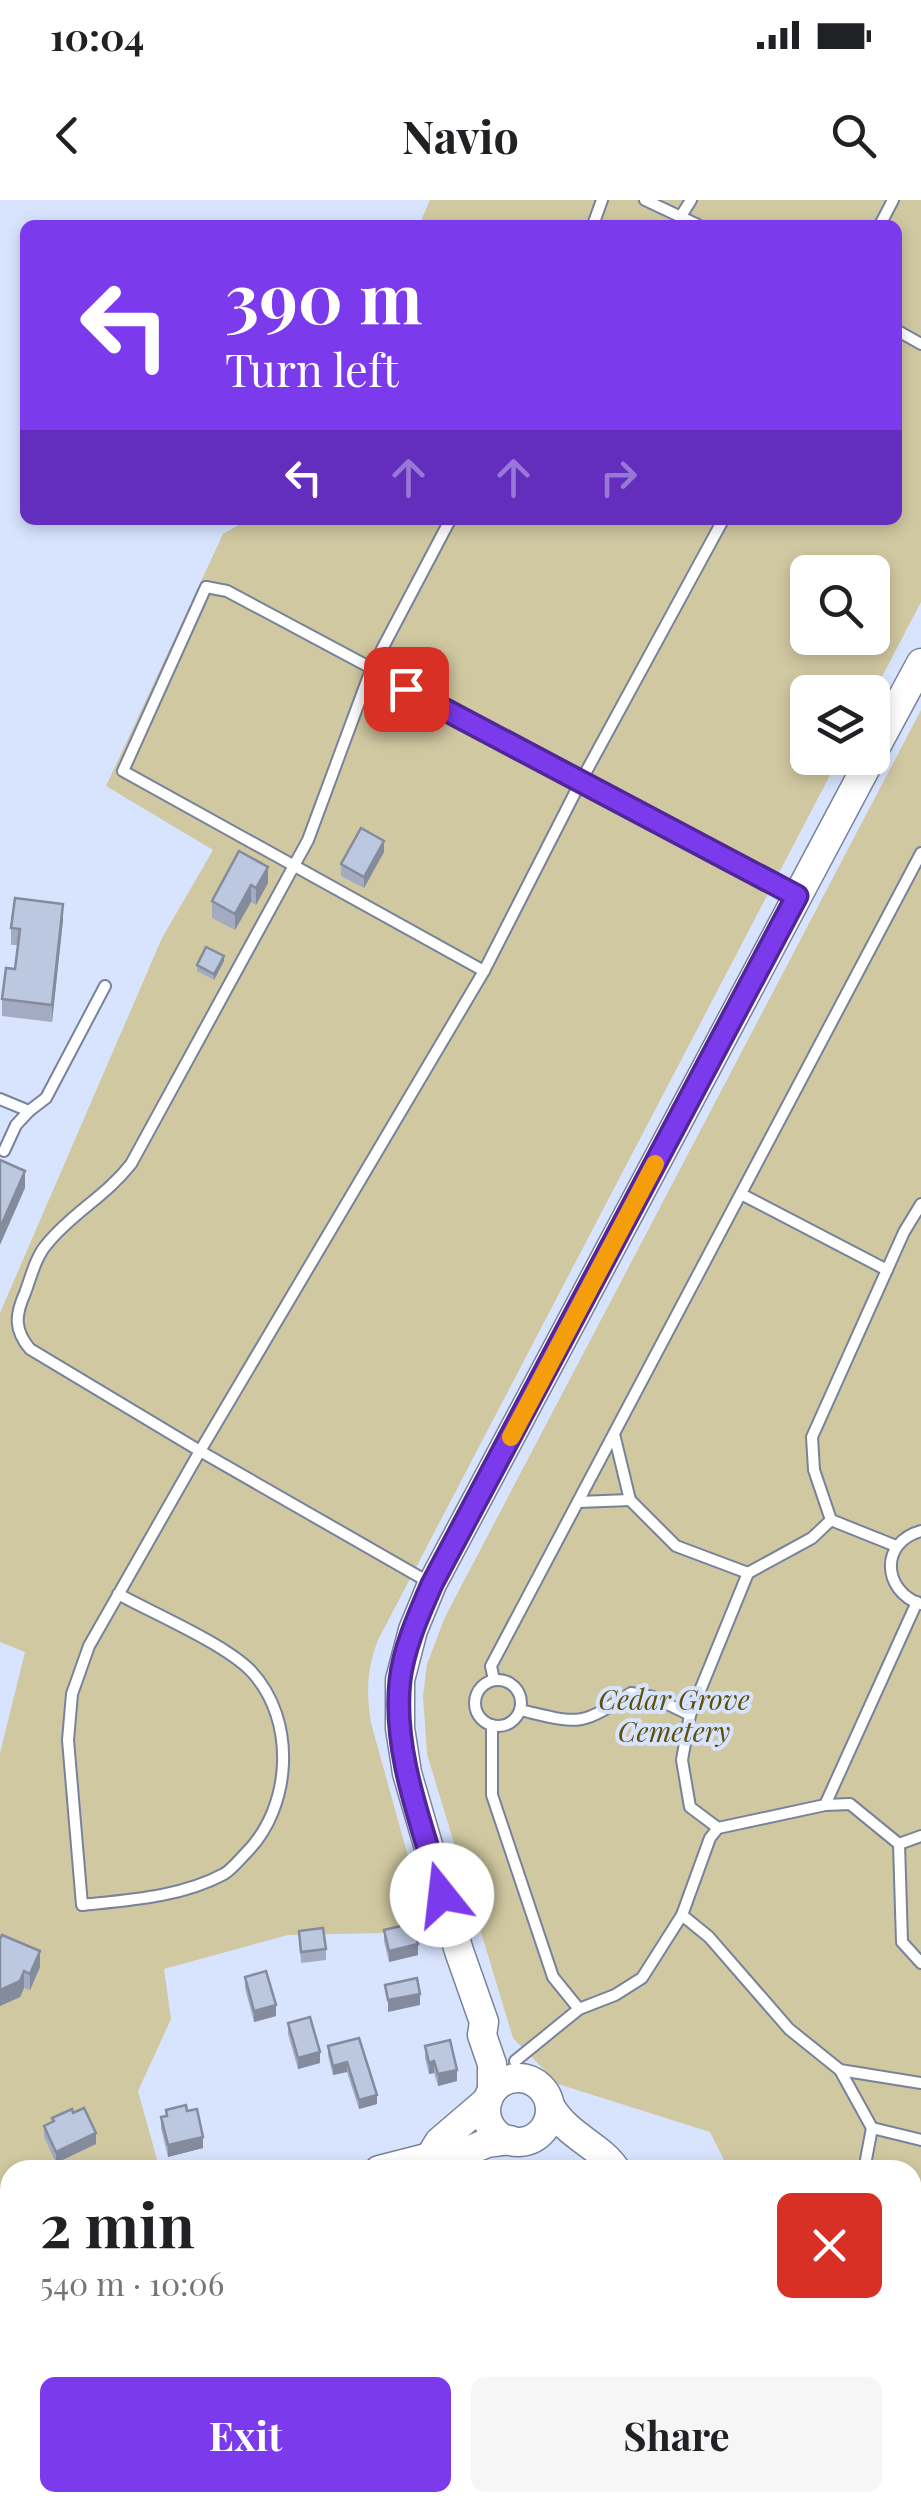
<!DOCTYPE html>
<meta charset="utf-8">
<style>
body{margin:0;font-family:"Playfair Display",serif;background:#f6f6f6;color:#202124;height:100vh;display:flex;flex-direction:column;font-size:38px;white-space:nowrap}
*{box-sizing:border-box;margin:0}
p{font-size:32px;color:#757577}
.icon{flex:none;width:55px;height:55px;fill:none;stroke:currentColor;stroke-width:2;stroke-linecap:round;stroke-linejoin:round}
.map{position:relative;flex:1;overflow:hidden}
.side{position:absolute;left:0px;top:1960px;width:922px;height:352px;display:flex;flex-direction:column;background:#fff;border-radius:30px 30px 0 0;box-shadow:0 5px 15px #0003}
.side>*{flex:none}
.top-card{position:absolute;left:20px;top:20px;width:882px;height:305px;border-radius:15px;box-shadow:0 5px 15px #0003;background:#7c3aed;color:#fff;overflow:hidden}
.fabs{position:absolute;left:790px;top:355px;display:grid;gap:20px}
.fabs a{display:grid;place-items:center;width:100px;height:100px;border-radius:15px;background:#fff;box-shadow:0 5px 15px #0003;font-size:50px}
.pin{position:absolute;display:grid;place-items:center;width:85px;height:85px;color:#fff;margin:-42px;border-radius:20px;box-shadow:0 5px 15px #0006}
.me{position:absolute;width:110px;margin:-55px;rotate:344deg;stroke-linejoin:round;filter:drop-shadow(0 0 8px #0008)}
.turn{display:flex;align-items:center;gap:35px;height:210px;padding:0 40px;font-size:45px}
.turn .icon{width:130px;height:130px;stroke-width:2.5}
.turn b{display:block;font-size:70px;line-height:85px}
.lanes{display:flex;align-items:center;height:95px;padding:0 40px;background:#0003;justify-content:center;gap:50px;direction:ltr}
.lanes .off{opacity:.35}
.round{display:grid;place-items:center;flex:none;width:105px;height:105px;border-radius:15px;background:#f6f6f6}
.summary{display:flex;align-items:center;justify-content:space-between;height:170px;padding:0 40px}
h1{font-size:60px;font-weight:700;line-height:75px}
.cta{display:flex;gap:20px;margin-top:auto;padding:20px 40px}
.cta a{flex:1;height:115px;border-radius:15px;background:#7c3aed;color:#fff;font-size:40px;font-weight:700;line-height:115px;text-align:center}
.cta a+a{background:#f6f6f6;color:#202124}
.status{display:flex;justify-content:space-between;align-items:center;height:70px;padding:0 50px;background:#fff;direction:ltr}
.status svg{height:28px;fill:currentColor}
header{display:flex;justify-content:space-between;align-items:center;height:130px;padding:0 40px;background:#fff;font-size:45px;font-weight:700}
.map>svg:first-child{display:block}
.green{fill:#d0c8a0;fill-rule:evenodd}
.water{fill:#aea26b}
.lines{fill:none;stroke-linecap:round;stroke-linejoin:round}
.lane-casing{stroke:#78829a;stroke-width:14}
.secondary-casing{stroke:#78829a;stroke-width:31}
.lane{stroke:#fff;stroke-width:10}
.secondary{stroke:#fff;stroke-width:28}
.wall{fill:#a2abc1}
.shaded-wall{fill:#848b9d}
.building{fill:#bcc7e0;stroke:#848b9d;stroke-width:2.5}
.route-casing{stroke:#51269a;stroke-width:25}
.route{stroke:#7c3aed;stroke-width:18}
.slow{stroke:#f59e0b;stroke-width:18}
.labels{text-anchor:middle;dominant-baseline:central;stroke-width:8;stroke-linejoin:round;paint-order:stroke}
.park-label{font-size:28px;font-style:italic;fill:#5c500b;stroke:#d8e4fe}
</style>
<div class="status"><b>10:04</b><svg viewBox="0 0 49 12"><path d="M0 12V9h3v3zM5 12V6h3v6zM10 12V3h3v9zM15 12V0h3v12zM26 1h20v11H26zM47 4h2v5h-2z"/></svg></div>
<header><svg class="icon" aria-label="back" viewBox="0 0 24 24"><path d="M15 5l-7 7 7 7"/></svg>Navio<svg class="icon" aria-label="search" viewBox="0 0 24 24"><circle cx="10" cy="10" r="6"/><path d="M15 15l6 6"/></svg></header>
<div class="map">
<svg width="921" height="2311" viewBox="0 0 921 2311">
<rect width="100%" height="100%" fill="#d8e4fe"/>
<g class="green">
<path d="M 430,0 L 921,0 L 921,402 L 873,494 L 808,492 L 808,558 L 839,558 L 378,1440 C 367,1469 366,1492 371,1523 L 429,1732 L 288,1735 L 164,1769 L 171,1819 L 138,1891 L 160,1970 L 10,1970 L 10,2043 L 0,2046 L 0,1553 L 25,1452 L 0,1442 L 0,1113 L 162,738 L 213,650 L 106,586 L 223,334 L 247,320 L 898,320 L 898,25 L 419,25 ZM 808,372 L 872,372 L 872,438 L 808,438 Z"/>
<path d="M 921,510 L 921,2311 L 904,2311 L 900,2303 L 912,2302 L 912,1970 L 729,1970 L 710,1932 L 558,1884 L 513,1838 L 427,1554 L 423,1496 L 427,1464 L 445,1417 Z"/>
</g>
<path class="water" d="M 913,1980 L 921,1981 L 921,2111 L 913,2112 Z"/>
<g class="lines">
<g class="lane-casing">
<g id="lane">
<path d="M 645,0 L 698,25"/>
<path d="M 681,16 L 691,0"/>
<path d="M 593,25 L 602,0"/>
<path d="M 880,25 L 893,0"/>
<path d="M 898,131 L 921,144"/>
<path d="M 484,771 L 123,571 L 206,387 L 227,391 L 794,694"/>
<path d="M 0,899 L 29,911 L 46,898 L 105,786"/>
<path d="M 4,951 L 16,925 L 29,911"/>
<path d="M 741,994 L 887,1070"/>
<path d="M 614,1234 L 630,1300 L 676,1346 L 748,1373"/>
<path d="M 578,1302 L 630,1300"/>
<path d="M 896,1346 L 831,1320 L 814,1270 L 812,1237 L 904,1032 L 921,1004"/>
<path d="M 432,1384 L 200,1251 L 484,771 L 581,581 L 723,320"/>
<path d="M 118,1394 C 153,1413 225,1444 251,1471 C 297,1520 292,1607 246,1653 C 239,1660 232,1669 224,1674 C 181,1697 130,1700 82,1705 L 68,1540 L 72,1494 L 89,1446 L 200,1251 L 30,1149 C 14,1130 15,1115 25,1093 C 31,1077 36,1056 47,1044 C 72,1013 105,997 131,964 L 308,640 L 371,470 L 450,320"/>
<path d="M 917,1402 L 825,1605 L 718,1628 L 710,1638 L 682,1715 L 709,1737 L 789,1829 L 840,1870 L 872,1928 L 921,1940"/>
<path d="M 920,1404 C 882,1390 880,1342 921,1331"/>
<circle cx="498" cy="1503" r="23"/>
<path d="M 494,1480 L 491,1466 L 921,653"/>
<path d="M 520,1510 C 580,1524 579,1527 631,1493 L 653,1497 L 690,1515 L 682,1560 L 690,1607 L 718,1628"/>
<path d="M 690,1515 L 748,1373 L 812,1338 L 831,1320"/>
<path d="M 492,1525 L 492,1595 L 553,1777 L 579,1809"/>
<path d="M 825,1605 L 850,1604 L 899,1644 L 902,1742 L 921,1763"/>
<path d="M 899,1644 L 921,1636"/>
<path d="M 515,1861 L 579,1809 L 615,1795 L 642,1778 L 682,1715"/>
<path d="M 840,1870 L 921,1883"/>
<path d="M 864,1970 L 872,1928"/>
<path d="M 912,2129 L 921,2127"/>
<path d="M 742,2302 L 746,2311"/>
<path d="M 789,2302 L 793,2311"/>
</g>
</g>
<g class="secondary-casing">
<g id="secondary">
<path d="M 872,554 L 921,463"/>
<circle cx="518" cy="1910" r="32"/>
<path d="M 492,1891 L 492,1864 L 482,1835 L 484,1822 L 459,1751 L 407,1573 L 400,1528 L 400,1480 L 413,1430 L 432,1384 L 871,558"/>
<path d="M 550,1906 C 568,1937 600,1945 616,1970"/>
<path d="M 430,1957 L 439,1942 L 488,1900"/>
<path d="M 379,1970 L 430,1957 L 449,1959 L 487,1943 L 510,1940"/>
<path d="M 0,2075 L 10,2072"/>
<path d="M 873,2302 L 878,2311"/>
</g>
</g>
<use href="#lane" class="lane"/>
<use href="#secondary" class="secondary"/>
</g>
<g class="wall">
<path d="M 239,651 L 268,683 L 256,705 L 251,702 L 235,730 L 212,718 L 212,701 Z"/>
<path d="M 384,652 L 364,688 L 341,676 L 341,664 Z"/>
<path d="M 63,720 L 52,822 L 2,816 L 2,799 L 15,769 L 18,745 L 11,745 L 11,728 Z"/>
<path d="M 224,761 L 214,780 L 197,771 L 197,765 Z"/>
<path d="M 384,1730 L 418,1755 L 389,1762 L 384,1741 Z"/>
<path d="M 299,1731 L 326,1749 L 326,1760 L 301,1763 Z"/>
<path d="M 0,1739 L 40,1767 L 30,1790 L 24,1788 L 20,1797 L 0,1806 Z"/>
<path d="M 245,1777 L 276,1816 L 254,1822 L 245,1788 Z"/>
<path d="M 288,1823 L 320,1863 L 298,1869 L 288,1834 Z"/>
<path d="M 359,1838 L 377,1904 L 359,1909 L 347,1872 L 333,1875 L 328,1855 L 328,1846 Z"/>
<path d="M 425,1846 L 457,1881 L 438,1886 L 434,1873 L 429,1874 L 425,1858 Z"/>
<path d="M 166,1910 L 187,1911 L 203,1948 L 168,1957 L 161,1928 L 161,1917 L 166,1916 Z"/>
<path d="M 52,1918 L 96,1944 L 56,1963 L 44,1937 L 44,1926 L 52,1922 Z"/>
</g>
<g class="shaded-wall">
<path d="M 384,641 L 384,652 L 364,688 L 364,677 Z"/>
<path d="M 268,667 L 268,683 L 256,705 L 256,688 Z"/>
<path d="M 251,685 L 251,702 L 235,730 L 235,714 Z"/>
<path d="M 63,704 L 63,720 L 52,822 L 52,805 Z"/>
<path d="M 224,756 L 224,761 L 214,780 L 214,774 Z"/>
<path d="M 25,971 L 25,988 L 0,1045 L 0,1028 Z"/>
<path d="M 418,1744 L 418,1755 L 389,1762 L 389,1751 Z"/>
<path d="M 40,1751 L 40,1767 L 30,1790 L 30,1774 Z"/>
<path d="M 24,1771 L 24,1788 L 20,1797 L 0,1806 L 0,1790 Z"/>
<path d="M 420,1794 L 420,1805 L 388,1812 L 388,1800 Z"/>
<path d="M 276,1805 L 276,1816 L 254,1822 L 254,1811 Z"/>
<path d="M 320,1852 L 320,1863 L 298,1869 L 298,1858 Z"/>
<path d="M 434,1861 L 434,1873 L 429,1874 L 429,1863 Z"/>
<path d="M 347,1862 L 347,1872 L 333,1875 L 333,1866 Z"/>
<path d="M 457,1870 L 457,1881 L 438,1886 L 438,1874 Z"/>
<path d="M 377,1895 L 377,1904 L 359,1909 L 359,1900 Z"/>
<path d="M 96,1933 L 96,1944 L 56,1963 L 56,1952 Z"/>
<path d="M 203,1937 L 203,1948 L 168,1957 L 168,1945 Z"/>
<path d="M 10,2255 L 10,2266 L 0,2269 L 0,2258 Z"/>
</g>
<g class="building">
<path d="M 361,628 L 384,641 L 364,677 L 341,664 Z"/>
<path d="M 239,651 L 268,667 L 256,688 L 251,685 L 235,714 L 212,701 Z"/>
<path d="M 15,698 L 63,704 L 52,805 L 2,799 L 6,768 L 15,769 L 20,729 L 11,728 Z"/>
<path d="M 206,747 L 224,756 L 214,774 L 197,765 Z"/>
<path d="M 0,960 L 25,971 L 0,1028 Z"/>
<path d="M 413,1723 L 418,1744 L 389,1751 L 384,1730 Z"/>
<path d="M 323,1728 L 326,1749 L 301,1752 L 299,1731 Z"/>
<path d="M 2,1735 L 40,1751 L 30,1774 L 24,1771 L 20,1781 L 0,1790 L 0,1739 Z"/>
<path d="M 266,1771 L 276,1805 L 254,1811 L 245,1777 Z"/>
<path d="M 417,1778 L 420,1794 L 388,1800 L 385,1785 Z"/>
<path d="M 310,1817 L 320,1852 L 298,1858 L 288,1823 Z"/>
<path d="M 359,1838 L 377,1895 L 359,1900 L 347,1862 L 333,1866 L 328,1846 Z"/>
<path d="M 450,1840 L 457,1870 L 438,1874 L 434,1861 L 429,1863 L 425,1846 Z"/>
<path d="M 186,1905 L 187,1911 L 197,1909 L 203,1937 L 168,1945 L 161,1917 L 167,1916 L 166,1910 Z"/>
<path d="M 84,1908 L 96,1933 L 56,1952 L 44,1926 L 54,1921 L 52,1918 L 72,1909 L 73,1913 Z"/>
<path d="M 10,2227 L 10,2255 L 0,2258 L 0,2230 Z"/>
<path d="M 421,2302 L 557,2302 L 562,2311 L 404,2311 Z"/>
<path d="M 619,2302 L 703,2302 L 707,2311 L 620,2311 L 616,2304 Z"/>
</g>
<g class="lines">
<g class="route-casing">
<path id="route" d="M 406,489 L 797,696 L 432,1384 C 419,1414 404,1447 400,1480 C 392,1553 423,1627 442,1695"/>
</g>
<use href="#route" class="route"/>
<path class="slow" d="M 511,1237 L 655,964"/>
</g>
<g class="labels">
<g class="park-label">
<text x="674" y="1498">Cedar Grove<tspan x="674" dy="32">Cemetery</tspan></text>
</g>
</g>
</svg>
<div class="fabs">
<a><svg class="icon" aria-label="search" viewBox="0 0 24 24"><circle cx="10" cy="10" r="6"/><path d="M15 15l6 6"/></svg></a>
<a><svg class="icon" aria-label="layers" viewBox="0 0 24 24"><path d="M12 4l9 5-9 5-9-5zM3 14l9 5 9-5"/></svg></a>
</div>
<div class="pin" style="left:406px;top:489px;background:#d93025"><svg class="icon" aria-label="arrive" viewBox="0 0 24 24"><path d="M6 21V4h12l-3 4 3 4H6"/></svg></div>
<svg class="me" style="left:442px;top:1695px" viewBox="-20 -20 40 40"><circle r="19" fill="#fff"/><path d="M0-13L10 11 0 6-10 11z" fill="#7c3aed"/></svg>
<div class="top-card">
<div class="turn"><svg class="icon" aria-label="left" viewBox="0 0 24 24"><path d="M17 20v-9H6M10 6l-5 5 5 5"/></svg><div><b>390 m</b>Turn left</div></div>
<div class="lanes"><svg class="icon" aria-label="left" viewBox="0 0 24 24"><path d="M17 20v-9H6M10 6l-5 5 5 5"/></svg><svg class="icon off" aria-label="ahead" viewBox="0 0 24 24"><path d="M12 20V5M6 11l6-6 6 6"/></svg><svg class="icon off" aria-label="ahead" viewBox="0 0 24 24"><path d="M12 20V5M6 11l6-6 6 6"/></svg><svg class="icon off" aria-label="right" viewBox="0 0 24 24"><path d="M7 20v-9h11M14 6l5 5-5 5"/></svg></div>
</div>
<section class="side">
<div class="summary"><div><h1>2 min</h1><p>540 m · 10:06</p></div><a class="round" style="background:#d93025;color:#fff"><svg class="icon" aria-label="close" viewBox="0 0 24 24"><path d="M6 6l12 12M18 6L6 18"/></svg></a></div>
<div class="cta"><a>Exit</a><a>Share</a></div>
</section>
</div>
